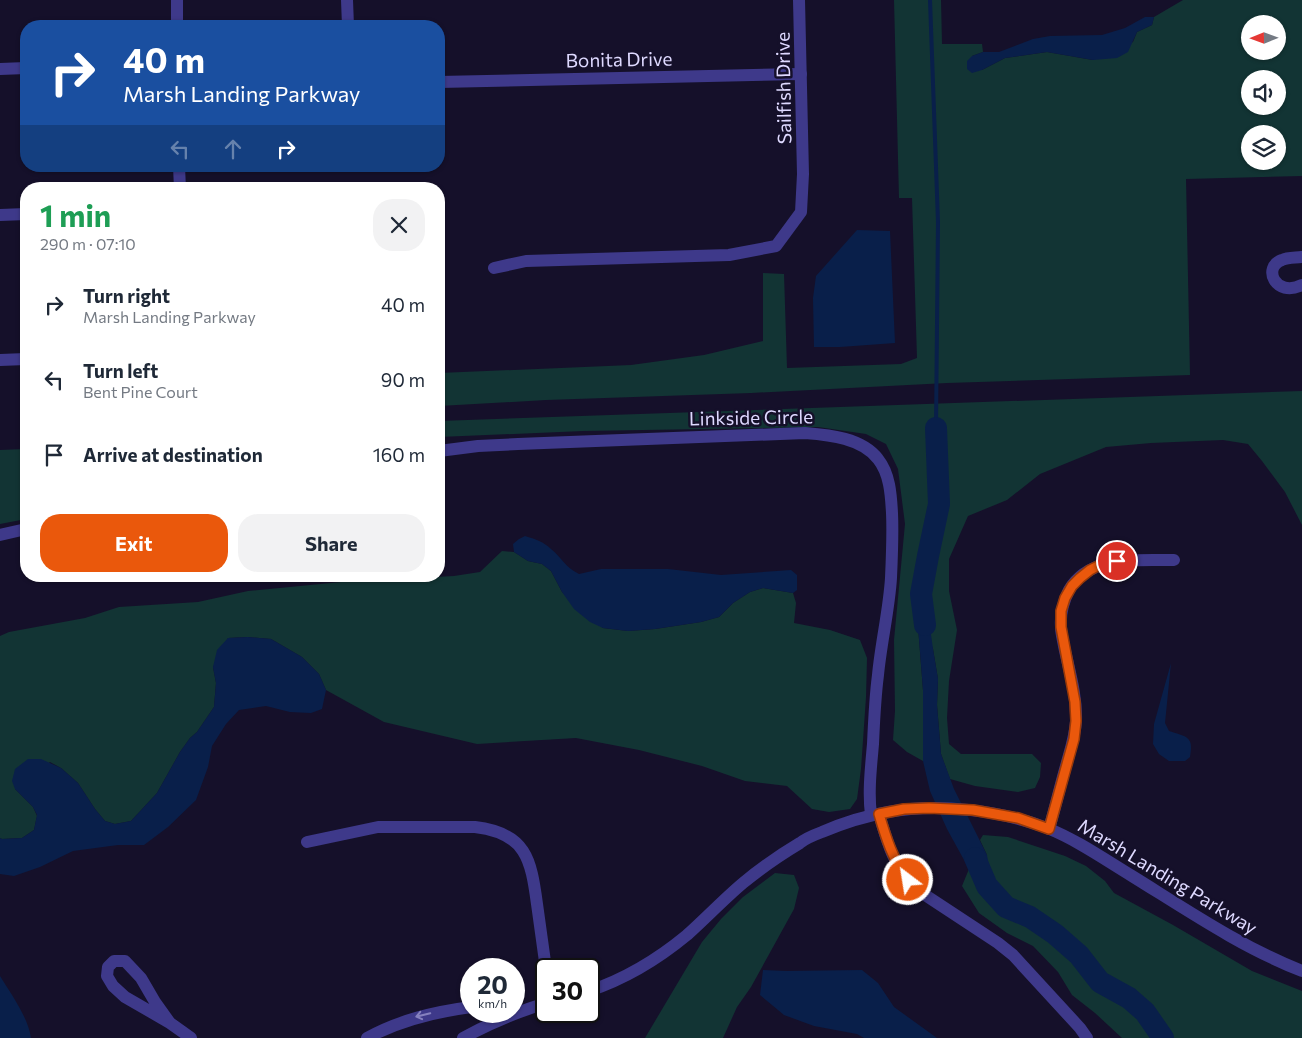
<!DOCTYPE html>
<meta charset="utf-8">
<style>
body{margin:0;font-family:Commissioner,sans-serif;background:#f2f2f3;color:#1f2937;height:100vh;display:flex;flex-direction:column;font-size:19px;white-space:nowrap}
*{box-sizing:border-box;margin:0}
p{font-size:16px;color:#747a83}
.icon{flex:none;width:28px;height:28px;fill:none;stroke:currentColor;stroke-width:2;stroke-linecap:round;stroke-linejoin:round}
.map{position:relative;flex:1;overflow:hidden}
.panel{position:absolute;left:20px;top:182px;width:425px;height:400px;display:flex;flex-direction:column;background:#fff;border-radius:20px;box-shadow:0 1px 4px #0004}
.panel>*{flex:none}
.banner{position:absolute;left:20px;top:20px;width:425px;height:152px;border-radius:20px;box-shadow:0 1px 4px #0004;background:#1a4fa0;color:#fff;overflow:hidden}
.needle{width:32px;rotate:269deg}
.buttons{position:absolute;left:1241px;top:15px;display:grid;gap:10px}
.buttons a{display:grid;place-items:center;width:45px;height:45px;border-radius:50%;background:#fff;box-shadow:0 1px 4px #0004;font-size:25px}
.speed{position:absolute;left:460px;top:958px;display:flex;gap:10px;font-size:25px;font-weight:700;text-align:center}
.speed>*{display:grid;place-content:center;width:65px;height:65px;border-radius:50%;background:#fff;box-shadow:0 1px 4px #0004;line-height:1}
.speed small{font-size:12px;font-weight:400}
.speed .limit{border:2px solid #111;border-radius:8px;background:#fff;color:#111}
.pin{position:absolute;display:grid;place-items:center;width:42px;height:42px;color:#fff;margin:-21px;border:2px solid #fff;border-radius:50%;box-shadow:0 1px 5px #0007}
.me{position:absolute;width:55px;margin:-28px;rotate:329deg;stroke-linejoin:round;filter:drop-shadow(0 0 4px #0008)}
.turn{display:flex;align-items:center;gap:18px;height:105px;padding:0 20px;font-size:22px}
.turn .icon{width:65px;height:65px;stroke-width:2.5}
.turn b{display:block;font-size:35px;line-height:42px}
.lanes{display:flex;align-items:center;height:48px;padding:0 20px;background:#0003;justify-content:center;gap:25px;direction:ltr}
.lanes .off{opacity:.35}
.round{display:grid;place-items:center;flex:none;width:52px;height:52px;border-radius:20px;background:#f2f2f3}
.headline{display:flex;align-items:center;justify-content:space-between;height:85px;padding:0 20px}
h1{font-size:30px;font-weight:700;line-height:38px;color:#1e9e55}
.action{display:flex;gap:10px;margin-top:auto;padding:10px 20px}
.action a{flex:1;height:58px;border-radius:20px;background:#ea580c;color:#fff;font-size:20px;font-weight:700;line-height:58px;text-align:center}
.action a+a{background:#f2f2f3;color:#1f2937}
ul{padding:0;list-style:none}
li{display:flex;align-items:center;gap:15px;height:75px;padding:0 20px}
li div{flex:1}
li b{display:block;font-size:19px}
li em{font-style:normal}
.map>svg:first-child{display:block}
.green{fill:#123434;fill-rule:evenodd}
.water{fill:#091f4a}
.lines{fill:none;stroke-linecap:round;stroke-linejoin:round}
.stream{stroke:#091f4a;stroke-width:4}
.river{stroke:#091f4a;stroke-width:22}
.minor{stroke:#3e398a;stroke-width:12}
.oneway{stroke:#8681bf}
.route-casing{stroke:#983908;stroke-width:12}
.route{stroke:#ea580c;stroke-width:9}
.labels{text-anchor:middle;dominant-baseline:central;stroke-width:5;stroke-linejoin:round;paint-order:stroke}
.street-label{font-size:19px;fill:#ded9ff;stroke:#15102a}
</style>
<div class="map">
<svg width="1302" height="1038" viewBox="0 0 1302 1038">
<rect width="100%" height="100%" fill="#15102a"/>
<g class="green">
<path d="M 894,0 L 941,0 L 942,44 L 982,44 L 983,52 L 972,56 L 982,70 L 1005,58 L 1047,52 L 1093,60 L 1133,42 L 1137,32 L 1152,25 L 1154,17 L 1183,0 L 1302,0 L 1302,176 L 1186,179 L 1190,375 L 947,383 L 751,393 L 546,400 L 439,406 L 439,373 L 631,365 L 704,355 L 763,341 L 763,273 L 784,274 L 787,368 L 901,364 L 917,358 L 912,198 L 899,198 ZM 1250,24 L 1278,24 L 1278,51 L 1250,51 ZM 1250,79 L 1278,79 L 1278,106 L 1250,106 ZM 1250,134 L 1278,134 L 1278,161 L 1250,161 Z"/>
<path d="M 1302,391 L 1302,525 L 1285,492 L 1262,461 L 1248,444 L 1223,440 L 1151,443 L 1106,447 L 1040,474 L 1007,500 L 968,516 L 949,559 L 949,591 L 957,630 L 949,681 L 947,718 L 949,744 L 961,754 L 1032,754 L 1041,763 L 1040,777 L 1035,788 L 1018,792 L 975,786 L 950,779 L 941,754 L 937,705 L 938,679 L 933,649 L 916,601 L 923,690 L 923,761 L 907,752 L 893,740 L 895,711 L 894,640 L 905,524 L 898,469 L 886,444 L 866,434 L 818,427 L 583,431 L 439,437 L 439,421 Z"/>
<path d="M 26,449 L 26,519 L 0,524 L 0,450 Z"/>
<path d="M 502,551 L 514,552 L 528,561 L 542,564 L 551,571 L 562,592 L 603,628 L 628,631 L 655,629 L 701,622 L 719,617 L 733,603 L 750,592 L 763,588 L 793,593 L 796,603 L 794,623 L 830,630 L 860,640 L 867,658 L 866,697 L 861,769 L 857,799 L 850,809 L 829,812 L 812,809 L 787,786 L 745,781 L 702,766 L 639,750 L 576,738 L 477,744 L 384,722 L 326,690 L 319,674 L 302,657 L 271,639 L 248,637 L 228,638 L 213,667 L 216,683 L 214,707 L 197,732 L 190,738 L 180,752 L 157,793 L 131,821 L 115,824 L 105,821 L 95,809 L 78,783 L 61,768 L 50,762 L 15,789 L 33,807 L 37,816 L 34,830 L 22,838 L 2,839 L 0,838 L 0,636 L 9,632 L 85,618 L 119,607 L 198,602 L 248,591 L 341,582 L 454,576 L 480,572 Z"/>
<path d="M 983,835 L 1008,837 L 1065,856 L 1086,866 L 1105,881 L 1114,893 L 1173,925 L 1252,971 L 1302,991 L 1302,1038 L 1122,1038 L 1095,1013 L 1072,995 L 1058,972 L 1033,946 L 1007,933 L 979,913 L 962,886 L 969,869 L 978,879 L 987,855 L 980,840 Z"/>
<path d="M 775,873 L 794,875 L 799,888 L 794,909 L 751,987 L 737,1007 L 723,1038 L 645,1038 L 702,942 L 721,919 L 743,897 Z"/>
</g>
<g class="water">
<path d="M 1145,17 L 1154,17 L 1152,25 L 1137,32 L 1128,52 L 1117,58 L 1093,60 L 1047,52 L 1005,58 L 982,70 L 972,73 L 967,69 L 967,61 L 972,56 L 983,52 L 999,52 L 1033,39 L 1050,36 L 1102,35 L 1125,28 Z"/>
<path d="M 857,230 L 890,231 L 895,343 L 840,347 L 814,347 L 813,298 L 816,276 Z"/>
<path d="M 525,536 C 535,539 544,542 551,549 C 562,558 565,567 579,574 L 601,569 L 668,569 L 721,575 L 791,570 L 797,575 L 797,590 L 793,593 L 763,588 L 750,592 L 733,603 L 719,617 L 701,622 L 655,629 L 628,631 L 603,628 L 590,622 L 574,609 L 562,592 L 551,571 L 542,564 L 528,561 L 514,552 L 513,544 L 519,539 Z"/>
<path d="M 921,594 L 926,598 L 933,649 L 938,679 L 937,705 L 941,754 L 954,789 L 987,855 L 990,873 L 987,886 L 978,879 L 969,869 L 947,829 L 930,791 L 923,761 L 923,690 L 916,601 Z"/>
<path d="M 248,637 L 271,639 L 302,657 L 319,674 L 326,690 L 322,709 L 311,713 L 290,712 L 266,706 L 239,710 L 226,724 L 212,746 L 208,767 L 196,800 L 168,827 L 144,845 L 118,845 L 73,851 L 40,867 L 14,876 L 0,874 L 0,838 L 2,839 L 22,838 L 34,830 L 37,815 L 33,807 L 15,789 L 12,781 L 15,769 L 28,759 L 41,759 L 61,768 L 78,783 L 95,809 L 105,821 L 115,824 L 131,821 L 157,793 L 180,752 L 190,738 L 197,732 L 214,707 L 216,683 L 213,667 L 217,650 L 228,638 Z"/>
<path d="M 1171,663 L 1165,723 L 1169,731 C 1187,737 1194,736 1190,757 L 1185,761 L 1169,761 L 1159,754 L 1153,744 L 1154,724 Z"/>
<path d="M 763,970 L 786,971 L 862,970 L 878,983 L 894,1007 L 937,1038 L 864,1038 L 857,1034 L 814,1026 L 784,1015 L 760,995 Z"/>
<path d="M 0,976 C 11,994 28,1017 31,1038 L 0,1038 Z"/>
</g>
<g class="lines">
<path class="stream" d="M 930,0 L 938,222 L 936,428"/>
<g class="river">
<path d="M 925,625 L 921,594 L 928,556 L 939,504 L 936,428"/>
<path d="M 975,858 L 987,886 L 1006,907 L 1030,917 L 1055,934 L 1079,955 L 1100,982 L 1129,998 L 1145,1012 L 1163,1038"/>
</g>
<g class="minor">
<path d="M 177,0 L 177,26"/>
<path d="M 347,0 L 348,26"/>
<path d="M 0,69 L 26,68"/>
<path d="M 439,82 L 801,74"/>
<path d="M 179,166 L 180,189"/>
<path d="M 0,215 L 26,214"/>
<path d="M 1302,257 C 1296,258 1288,257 1282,260 C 1262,267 1275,298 1302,285"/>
<path d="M 494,268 L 526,261 L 729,255 L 776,246 L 801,212 L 803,174 L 799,0"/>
<path d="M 0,360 L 26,359"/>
<path d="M 439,451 L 478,446 L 518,444 L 805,433 C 830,435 862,438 878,459 C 890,474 891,495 892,513 C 893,534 892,556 891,578 C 889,610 881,643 878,675 C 875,698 874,721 873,744 C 871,767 868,792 871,815"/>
<path d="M 0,535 L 26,529"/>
<path d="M 879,814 C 888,845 894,868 919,891 L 998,943 L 1013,955 L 1080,1028 L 1087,1038"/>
<path d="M 1049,829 C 1055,808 1060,787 1066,766 C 1070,751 1075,737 1076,721 C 1077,696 1069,670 1064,646 C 1063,640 1061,633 1061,627 C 1060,614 1063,602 1069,590 C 1090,554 1138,561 1174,560"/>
<path d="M 307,842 L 378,827 L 475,827 C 526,833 531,859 537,904 C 540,926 543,947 546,969"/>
<path d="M 589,991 C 625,979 658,959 687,935 C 706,918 724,899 743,883 C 761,868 780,855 800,843 C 806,838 814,835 822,832 C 843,823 865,816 888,812 C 938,803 999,810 1047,828 C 1077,840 1104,859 1132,876 C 1187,910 1241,947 1302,971"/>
<path d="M 170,1023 L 155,1002 L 141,978 L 125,961 L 114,961 L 108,967 L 107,976 L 113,986 L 125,997 L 170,1023 L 191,1038"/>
<path d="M 367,1038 C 400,1020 434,1012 471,1007"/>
<path d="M 463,1038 C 490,1023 517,1012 546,1003"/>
</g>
</g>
<defs><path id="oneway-shaft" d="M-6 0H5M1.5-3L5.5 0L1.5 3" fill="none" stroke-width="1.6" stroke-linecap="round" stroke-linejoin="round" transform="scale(1.25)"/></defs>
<use class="oneway" href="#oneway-shaft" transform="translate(423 1015) rotate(166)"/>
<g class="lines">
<g class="route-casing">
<path id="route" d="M 908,880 C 893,860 886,838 879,814 L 904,809 L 929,808 L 973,810 L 1018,818 L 1049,829 L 1074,739 L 1076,721 L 1075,702 L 1061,627 L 1061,611 L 1065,598 L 1072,586 L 1080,578 L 1090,570 L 1102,564 L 1117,561"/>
</g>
<use href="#route" class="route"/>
</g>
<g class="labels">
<g class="street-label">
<text transform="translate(619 59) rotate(-1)">Bonita Drive</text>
<text transform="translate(783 88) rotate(-91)">Sailfish Drive</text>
<text transform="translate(751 417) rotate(-1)">Linkside Circle</text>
<text transform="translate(1168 876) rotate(31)">Marsh Landing Parkway</text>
</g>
</g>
</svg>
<div class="buttons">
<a><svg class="needle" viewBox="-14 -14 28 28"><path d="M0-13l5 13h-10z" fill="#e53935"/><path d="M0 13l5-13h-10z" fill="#747a83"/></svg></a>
<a><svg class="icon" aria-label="sound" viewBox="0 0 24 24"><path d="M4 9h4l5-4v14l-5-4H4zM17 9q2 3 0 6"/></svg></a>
<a><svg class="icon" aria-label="layers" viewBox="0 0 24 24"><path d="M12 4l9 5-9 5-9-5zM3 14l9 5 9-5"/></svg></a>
</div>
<div class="speed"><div>20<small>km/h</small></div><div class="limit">30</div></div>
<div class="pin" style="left:1117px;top:561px;background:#d93025"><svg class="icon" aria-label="arrive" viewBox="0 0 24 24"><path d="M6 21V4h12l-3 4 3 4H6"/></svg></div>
<svg class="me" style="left:908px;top:880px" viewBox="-20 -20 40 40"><circle r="17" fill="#ea580c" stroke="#fff" stroke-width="3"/><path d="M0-11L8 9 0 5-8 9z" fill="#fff"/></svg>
<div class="banner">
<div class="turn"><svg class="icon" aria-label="right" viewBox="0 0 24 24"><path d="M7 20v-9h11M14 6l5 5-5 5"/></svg><div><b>40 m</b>Marsh Landing Parkway</div></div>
<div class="lanes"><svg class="icon off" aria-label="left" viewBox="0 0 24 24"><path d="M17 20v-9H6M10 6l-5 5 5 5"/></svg><svg class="icon off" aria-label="ahead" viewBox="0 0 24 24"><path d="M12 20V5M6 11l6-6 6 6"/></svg><svg class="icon" aria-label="right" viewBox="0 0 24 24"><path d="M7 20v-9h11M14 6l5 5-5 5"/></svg></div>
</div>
<section class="panel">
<div class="headline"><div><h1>1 min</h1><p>290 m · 07:10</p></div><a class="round"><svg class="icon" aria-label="close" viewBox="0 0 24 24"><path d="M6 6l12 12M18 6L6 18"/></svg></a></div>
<ul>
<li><svg class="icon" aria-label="right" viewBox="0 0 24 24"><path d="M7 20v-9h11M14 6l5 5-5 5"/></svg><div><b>Turn right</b><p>Marsh Landing Parkway</p></div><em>40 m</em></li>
<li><svg class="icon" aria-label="left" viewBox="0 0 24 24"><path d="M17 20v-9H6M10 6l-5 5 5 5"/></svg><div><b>Turn left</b><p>Bent Pine Court</p></div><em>90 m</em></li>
<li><svg class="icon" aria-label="arrive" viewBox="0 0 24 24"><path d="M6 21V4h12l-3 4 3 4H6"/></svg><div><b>Arrive at destination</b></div><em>160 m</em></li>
</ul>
<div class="action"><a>Exit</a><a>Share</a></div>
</section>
</div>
